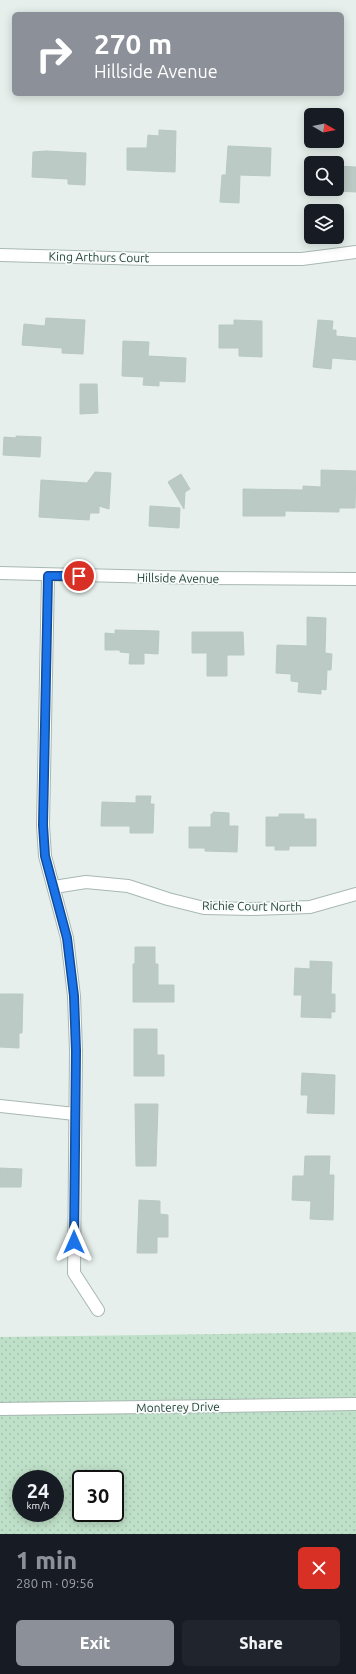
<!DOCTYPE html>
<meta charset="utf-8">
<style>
body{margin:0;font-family:Ubuntu,sans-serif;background:#20242c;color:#f1f3f6;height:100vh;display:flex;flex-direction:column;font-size:15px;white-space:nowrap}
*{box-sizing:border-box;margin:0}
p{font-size:13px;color:#9ea1a6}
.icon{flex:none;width:22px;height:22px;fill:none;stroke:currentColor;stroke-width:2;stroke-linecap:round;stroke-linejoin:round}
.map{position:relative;height:1534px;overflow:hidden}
.sheet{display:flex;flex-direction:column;background:#171b24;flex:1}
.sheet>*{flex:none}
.hud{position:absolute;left:12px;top:12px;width:332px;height:84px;border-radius:6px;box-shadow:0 2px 10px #0003;background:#8c9099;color:#fff;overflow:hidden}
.needle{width:26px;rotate:99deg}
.buttons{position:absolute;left:304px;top:108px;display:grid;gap:8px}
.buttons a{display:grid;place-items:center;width:40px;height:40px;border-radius:6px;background:#171b24;box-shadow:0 2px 10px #0003;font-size:20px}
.speed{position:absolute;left:12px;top:1470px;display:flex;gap:8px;font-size:20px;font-weight:700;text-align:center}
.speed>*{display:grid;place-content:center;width:52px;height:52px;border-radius:50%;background:#171b24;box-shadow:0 2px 10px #0003;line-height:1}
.speed small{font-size:10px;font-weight:400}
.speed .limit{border:2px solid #111;border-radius:6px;background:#fff;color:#111}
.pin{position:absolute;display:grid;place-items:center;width:34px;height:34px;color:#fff;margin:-17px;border:2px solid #fff;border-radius:50%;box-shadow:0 1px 4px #0007}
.me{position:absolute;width:44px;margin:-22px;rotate:0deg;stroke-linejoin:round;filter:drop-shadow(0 0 3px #0008)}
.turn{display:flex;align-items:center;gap:14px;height:84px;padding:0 16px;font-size:18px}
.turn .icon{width:52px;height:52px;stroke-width:2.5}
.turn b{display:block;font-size:28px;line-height:34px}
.round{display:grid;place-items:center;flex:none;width:42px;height:42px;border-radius:6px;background:#20242c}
.summary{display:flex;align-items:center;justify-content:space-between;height:68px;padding:0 16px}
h1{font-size:24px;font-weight:800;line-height:30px;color:#8c9099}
.action{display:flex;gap:8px;margin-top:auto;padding:8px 16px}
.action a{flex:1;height:46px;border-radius:6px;background:#8c9099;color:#fff;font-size:16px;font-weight:800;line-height:46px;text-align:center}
.action a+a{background:#20242c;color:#f1f3f6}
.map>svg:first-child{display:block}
.grass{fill:url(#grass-dots);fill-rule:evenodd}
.building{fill:#bbcac4;stroke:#b8c9c2}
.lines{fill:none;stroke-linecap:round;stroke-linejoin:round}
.street-casing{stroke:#a8b8b2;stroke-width:14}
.street{stroke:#fff;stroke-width:12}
.route-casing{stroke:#114b97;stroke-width:10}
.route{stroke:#1a73e8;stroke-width:7}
.labels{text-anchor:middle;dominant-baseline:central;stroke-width:3.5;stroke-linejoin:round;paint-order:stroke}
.street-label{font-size:12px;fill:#24423a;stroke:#f7fbf9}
</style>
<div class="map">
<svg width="356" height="1534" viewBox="0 0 356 1534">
<defs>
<pattern id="grass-dots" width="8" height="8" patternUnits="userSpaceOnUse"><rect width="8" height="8" fill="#bfe0c8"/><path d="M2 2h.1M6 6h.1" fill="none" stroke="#a4c1ad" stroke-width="1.8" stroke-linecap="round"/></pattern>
</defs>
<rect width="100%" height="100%" fill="#e6efeb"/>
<path class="grass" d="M 356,1332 L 356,1534 L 0,1534 L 0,1337 ZM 21,1479 L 55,1479 L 55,1513 L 21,1513 ZM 81,1479 L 115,1479 L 115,1513 L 81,1513 Z"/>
<g class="building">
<path d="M 159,130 L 176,131 L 175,172 L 127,170 L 127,148 L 147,148 L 148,135 L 159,136 Z"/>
<path d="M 228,146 L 271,148 L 270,176 L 240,175 L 239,203 L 220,202 L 222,175 L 226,175 Z"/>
<path d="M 46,151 L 86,153 L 85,185 L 68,184 L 68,179 L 32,177 L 33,152 Z"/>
<path d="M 337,166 L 356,167 L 356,192 L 337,191 Z"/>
<path d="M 46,318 L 85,320 L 83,354 L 62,353 L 62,348 L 22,345 L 24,324 L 45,326 Z"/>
<path d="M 234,320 L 262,321 L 262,357 L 239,356 L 239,348 L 219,348 L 219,325 L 234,325 Z"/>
<path d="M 318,320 L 333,321 L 332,330 L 336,330 L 336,336 L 356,338 L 356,360 L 332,358 L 331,369 L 313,367 Z"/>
<path d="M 123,341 L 149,342 L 148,356 L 186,358 L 185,382 L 159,381 L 159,386 L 143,385 L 144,377 L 122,376 Z"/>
<path d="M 80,384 L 97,384 L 98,413 L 80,414 Z"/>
<path d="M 16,436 L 41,437 L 40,457 L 3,455 L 4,437 L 16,438 Z"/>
<path d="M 321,470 L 356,471 L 355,508 L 339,508 L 339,512 L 285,511 L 285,516 L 243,516 L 243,489 L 303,490 L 303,486 L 321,487 Z"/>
<path d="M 95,472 L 111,473 L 109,509 L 99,506 L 99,513 L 90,513 L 89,520 L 39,517 L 41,480 L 87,483 Z"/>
<path d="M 181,474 L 190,489 L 185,492 L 184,509 L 168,482 Z"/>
<path d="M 150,506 L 180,508 L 179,528 L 149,526 Z"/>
<path d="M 307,617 L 326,618 L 325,653 L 332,654 L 331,670 L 327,670 L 326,690 L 321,689 L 321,694 L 298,692 L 299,682 L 291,681 L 291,674 L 276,673 L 277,645 L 307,646 Z"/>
<path d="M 115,630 L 159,631 L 158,654 L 144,653 L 144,664 L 129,664 L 130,653 L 120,652 L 120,650 L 105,650 L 105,633 L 115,634 Z"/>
<path d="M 192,632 L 243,632 L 244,655 L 227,655 L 227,676 L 207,676 L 207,653 L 192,653 Z"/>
<path d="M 136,796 L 151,796 L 150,804 L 154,804 L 153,833 L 130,833 L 130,826 L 101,826 L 102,802 L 136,803 Z"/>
<path d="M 213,812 L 229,813 L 229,826 L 238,826 L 237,852 L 205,851 L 205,848 L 189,848 L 189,827 L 211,827 L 211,814 L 213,814 Z"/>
<path d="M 279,814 L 304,814 L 304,819 L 316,819 L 316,846 L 289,846 L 289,850 L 275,850 L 275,846 L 266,846 L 266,817 L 279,817 Z"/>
<path d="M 135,947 L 155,947 L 155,964 L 158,964 L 158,985 L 174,985 L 174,1002 L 133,1002 L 133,964 L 135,964 Z"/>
<path d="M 310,961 L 332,962 L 331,994 L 335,994 L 335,1012 L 331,1012 L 331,1018 L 301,1017 L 302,995 L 294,995 L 295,968 L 310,969 Z"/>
<path d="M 0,994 L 23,994 L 22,1033 L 19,1033 L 19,1048 L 0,1047 Z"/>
<path d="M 134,1029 L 157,1029 L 157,1055 L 164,1055 L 164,1076 L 134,1076 Z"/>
<path d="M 302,1073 L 335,1075 L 334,1114 L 307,1113 L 308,1095 L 301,1095 Z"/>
<path d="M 135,1104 L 158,1104 L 156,1166 L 136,1166 Z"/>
<path d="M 305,1156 L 330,1156 L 329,1175 L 334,1175 L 333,1220 L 310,1219 L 311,1201 L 292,1200 L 293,1176 L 304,1176 Z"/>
<path d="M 0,1168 L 22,1169 L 21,1187 L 0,1187 Z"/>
<path d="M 139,1200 L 160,1201 L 160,1214 L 168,1215 L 168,1237 L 157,1237 L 157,1253 L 137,1253 Z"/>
</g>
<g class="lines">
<g class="street-casing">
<g id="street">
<path d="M 0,255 L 149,259 L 302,259 L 356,252"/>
<path d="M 0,573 L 201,578 L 356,579"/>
<path d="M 48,576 L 43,825 L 45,856 L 67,938 L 74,996 L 76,1051 L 74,1273 L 98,1310"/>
<path d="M 54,887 L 86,882 L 128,886 L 168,899 L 204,908 L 251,909 L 310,907 L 356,894"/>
<path d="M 0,1106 L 75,1114"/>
<path d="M 0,1409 L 356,1404"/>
</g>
</g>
<use href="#street" class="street"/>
</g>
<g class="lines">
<g class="route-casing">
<path id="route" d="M 74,1242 L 76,1051 L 74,996 L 67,938 L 45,856 L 43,825 L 48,576 L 79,576"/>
</g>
<use href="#route" class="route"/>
</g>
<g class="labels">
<g class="street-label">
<text transform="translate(99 257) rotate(1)">King Arthurs Court</text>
<text transform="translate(178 578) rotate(1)">Hillside Avenue</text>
<text transform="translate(252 906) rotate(1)">Richie Court North</text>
<text transform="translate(178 1407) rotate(-1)">Monterey Drive</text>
</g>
</g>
</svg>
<div class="buttons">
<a><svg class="needle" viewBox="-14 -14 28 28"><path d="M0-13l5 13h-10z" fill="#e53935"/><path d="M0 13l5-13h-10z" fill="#9ea1a6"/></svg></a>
<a><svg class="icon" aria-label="search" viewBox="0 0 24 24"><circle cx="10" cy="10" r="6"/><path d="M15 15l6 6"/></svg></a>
<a><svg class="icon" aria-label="layers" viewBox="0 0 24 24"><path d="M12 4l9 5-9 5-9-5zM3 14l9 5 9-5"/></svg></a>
</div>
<div class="speed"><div>24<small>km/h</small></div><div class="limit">30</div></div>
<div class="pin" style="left:79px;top:576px;background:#d93025"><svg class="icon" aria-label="arrive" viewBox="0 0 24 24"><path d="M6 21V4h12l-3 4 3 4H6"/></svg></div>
<svg class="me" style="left:74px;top:1242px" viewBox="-20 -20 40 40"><path d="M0-17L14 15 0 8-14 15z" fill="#1a73e8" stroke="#fff" stroke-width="4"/></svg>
<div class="hud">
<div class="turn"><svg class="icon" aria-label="right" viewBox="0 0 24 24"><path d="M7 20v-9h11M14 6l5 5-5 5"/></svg><div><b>270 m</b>Hillside Avenue</div></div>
</div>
</div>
<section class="sheet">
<div class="summary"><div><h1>1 min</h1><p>280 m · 09:56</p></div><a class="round" style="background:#d93025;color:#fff"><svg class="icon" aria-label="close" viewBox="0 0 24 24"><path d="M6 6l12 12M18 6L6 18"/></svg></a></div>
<div class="action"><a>Exit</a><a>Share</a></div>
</section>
